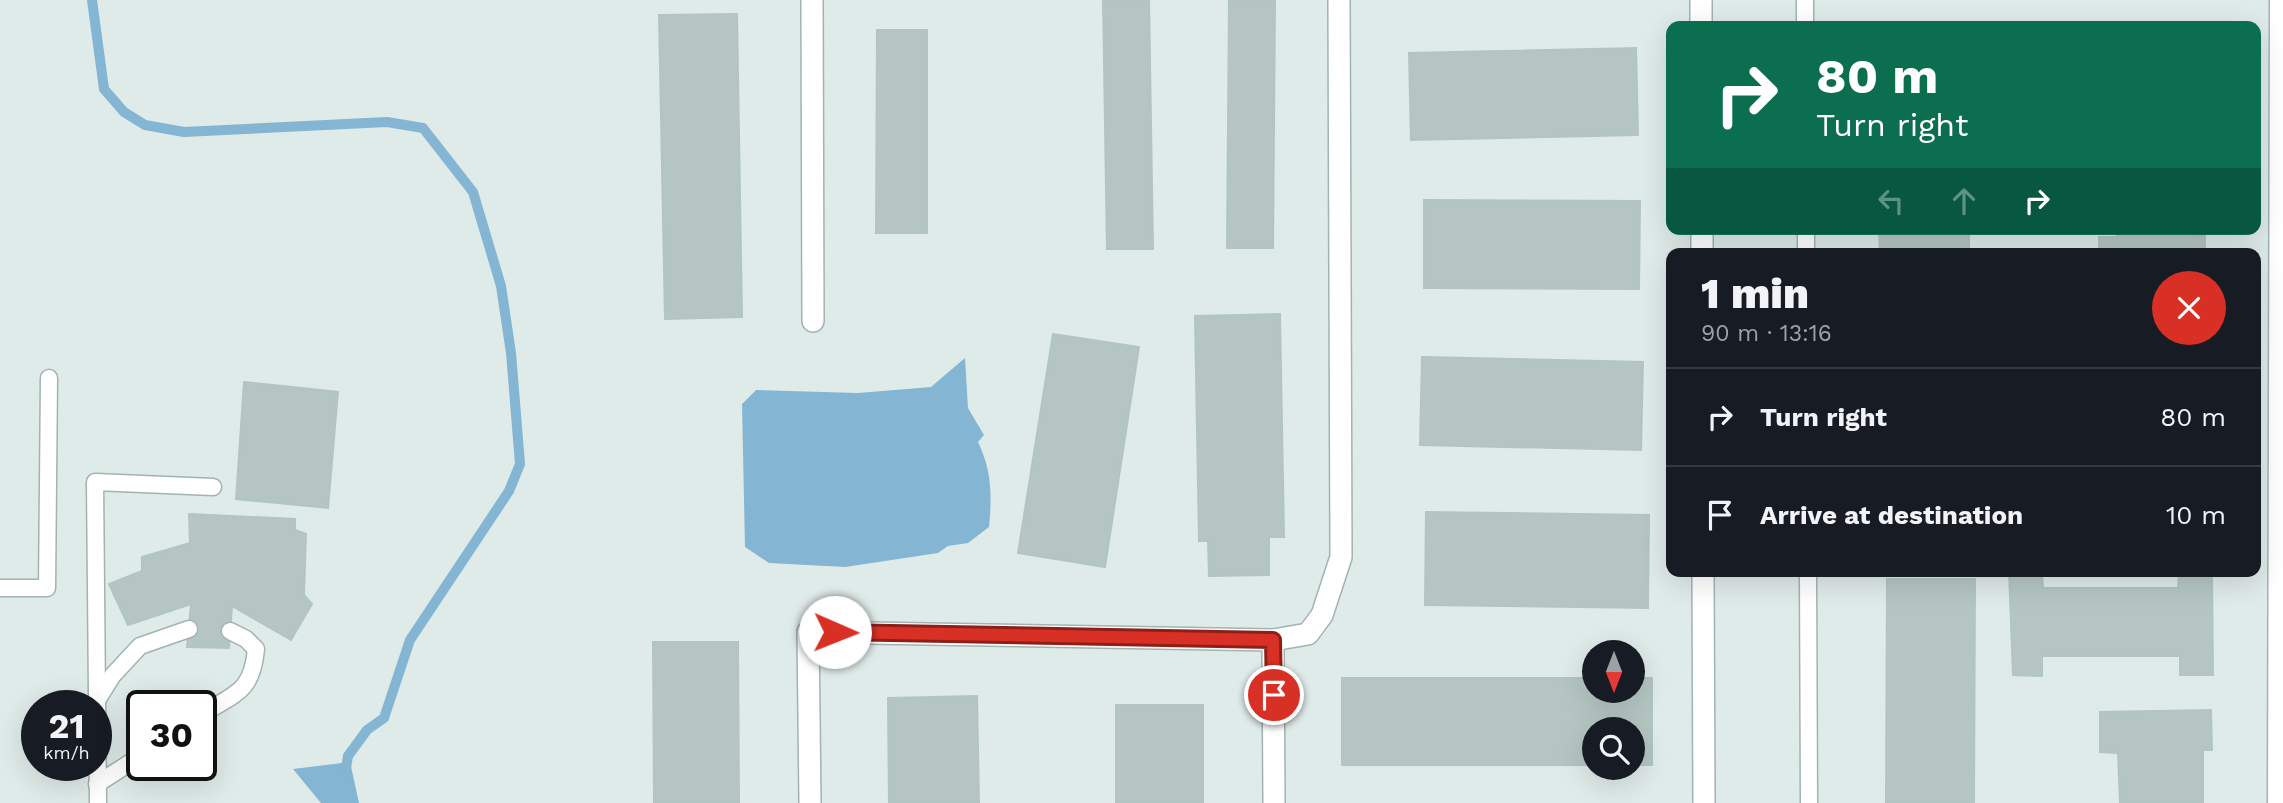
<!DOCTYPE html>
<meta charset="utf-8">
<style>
body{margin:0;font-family:"Work Sans",sans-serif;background:#242831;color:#f1f3f6;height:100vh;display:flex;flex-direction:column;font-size:26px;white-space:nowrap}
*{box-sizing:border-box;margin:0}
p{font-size:23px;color:#9ea1a6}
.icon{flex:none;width:38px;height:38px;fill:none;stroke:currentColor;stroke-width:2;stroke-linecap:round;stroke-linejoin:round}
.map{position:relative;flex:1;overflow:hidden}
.details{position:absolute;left:1666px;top:248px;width:595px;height:329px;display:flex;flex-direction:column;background:#171b24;border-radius:14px;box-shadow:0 7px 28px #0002}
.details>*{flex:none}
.hud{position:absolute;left:1666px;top:21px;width:595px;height:214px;border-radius:14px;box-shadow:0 7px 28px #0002;background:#0b6e4f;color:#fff;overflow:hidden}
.needle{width:46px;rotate:180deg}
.tools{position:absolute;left:1582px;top:640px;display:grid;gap:14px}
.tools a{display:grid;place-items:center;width:63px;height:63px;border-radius:50%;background:#171b24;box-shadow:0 7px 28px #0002;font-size:35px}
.speed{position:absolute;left:21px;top:690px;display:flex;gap:14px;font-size:35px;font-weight:700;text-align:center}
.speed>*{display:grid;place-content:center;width:91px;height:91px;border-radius:50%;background:#171b24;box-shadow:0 7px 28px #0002;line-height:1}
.speed small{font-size:18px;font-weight:400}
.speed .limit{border:4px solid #111;border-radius:10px;background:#fff;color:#111}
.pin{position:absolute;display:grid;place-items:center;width:60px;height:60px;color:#fff;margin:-30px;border:4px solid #fff;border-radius:50%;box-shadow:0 2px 7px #0007}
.me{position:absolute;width:77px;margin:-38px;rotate:91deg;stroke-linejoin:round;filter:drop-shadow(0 0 5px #0008)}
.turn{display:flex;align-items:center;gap:24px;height:147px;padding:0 35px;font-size:32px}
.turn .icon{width:91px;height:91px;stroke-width:2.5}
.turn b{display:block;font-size:49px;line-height:60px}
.lanes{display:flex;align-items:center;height:66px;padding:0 35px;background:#0003;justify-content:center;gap:35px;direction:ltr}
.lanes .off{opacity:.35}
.round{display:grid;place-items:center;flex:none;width:74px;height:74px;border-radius:37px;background:#242831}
.head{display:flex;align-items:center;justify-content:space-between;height:119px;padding:0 35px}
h1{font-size:42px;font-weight:800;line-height:52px}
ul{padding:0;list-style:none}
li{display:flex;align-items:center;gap:21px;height:98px;padding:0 35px;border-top:2px solid #363941}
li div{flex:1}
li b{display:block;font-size:26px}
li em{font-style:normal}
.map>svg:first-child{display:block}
.water{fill:#84b5d3}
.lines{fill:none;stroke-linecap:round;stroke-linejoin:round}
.stream{stroke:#84b5d3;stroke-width:10}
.building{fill:#b5c6c2;stroke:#b2c5c1;stroke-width:2}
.lane-casing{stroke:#a2b3b1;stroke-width:19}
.street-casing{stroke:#a2b3b1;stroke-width:24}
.lane{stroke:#fff;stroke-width:16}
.street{stroke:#fff;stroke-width:21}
.route-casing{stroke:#8d1f18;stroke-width:18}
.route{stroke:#d93025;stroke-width:12}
</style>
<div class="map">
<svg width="2283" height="803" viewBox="0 0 2283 803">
<rect width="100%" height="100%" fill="#dfebe9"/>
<g class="water">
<path d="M 965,358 L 968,408 L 984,435 L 978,442 C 992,471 992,495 989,527 L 968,543 L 948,546 L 938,553 L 845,567 L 769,563 L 745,547 L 742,404 L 756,390 L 858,393 L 931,387 Z"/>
<path d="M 350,762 L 359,803 L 321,803 L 293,769 Z"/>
</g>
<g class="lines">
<path class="stream" d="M 92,0 L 104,89 L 124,112 L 145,125 L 184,132 L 387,122 L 423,128 L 473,192 L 501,286 L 511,353 L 520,464 L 509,491 L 410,640 L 384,718 L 367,730 L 348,756 L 345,774"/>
</g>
<g class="building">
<path d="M 1103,0 L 1149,0 L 1153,249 L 1107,249 Z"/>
<path d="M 1229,0 L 1275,0 L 1273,248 L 1227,248 Z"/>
<path d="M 737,14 L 742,317 L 665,319 L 659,15 Z"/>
<path d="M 877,30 L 927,30 L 927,233 L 876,233 Z"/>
<path d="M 1636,48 L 1638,135 L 1411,140 L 1409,53 Z"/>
<path d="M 1424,200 L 1640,201 L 1639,289 L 1424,288 Z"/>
<path d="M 1879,229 L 1969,229 L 1969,254 L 1880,254 Z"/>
<path d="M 2116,229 L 2198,229 L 2198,235 L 2205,235 L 2205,254 L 2099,254 L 2099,237 L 2117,237 Z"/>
<path d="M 1280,314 L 1284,537 L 1269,537 L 1269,575 L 1209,576 L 1208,541 L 1199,541 L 1195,316 Z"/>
<path d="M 1053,334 L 1139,347 L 1105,567 L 1018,553 Z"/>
<path d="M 1422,357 L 1643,362 L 1641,450 L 1420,445 Z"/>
<path d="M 244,382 L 338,392 L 328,508 L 236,499 Z"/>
<path d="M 1426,512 L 1649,515 L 1648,608 L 1425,605 Z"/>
<path d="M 189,514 L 295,519 L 295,530 L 306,534 L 304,595 L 312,604 L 291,640 L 232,606 L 229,648 L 187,647 L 191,604 L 128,625 L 109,584 L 142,571 L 142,557 L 190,543 Z"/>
<path d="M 2009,572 L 2042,572 L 2043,588 L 2178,588 L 2179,572 L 2212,572 L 2213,675 L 2180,675 L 2180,656 L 2042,656 L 2042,676 L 2013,675 Z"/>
<path d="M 1887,579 L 1975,579 L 1974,803 L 1886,803 Z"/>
<path d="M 653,642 L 738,642 L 739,803 L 654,803 Z"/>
<path d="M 1342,678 L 1594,678 L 1594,691 L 1633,691 L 1633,678 L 1652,678 L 1652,765 L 1633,765 L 1633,730 L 1594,730 L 1594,765 L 1342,765 Z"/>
<path d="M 977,696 L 979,803 L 889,803 L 888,698 Z"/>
<rect x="1116" y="705" width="87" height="98"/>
<path d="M 2211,710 L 2212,750 L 2203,750 L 2203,803 L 2120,803 L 2118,753 L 2100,752 L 2100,712 Z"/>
</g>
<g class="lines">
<g class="lane-casing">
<g id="lane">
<path d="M 1805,0 L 1805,26"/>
<path d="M 1806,229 L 1806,254"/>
<path d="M 1808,572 L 1809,803"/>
<path d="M 0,588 L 47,588 L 49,378"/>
<path d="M 96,702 L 113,675 L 140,646 L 189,629"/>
<path d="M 201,715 C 235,693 252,693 256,649 L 246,639 L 230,631"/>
<path d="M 97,784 L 142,755"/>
<path d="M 98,803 L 95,482 L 213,487"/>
<path d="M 2276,803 L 2278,0"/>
</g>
</g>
<g class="street-casing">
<g id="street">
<path d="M 812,0 L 813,321"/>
<path d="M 1701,0 L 1701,26"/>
<path d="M 1702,229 L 1702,254"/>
<path d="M 1703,572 L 1704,803"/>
<path d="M 1273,640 L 1274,803"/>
<path d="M 810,803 L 808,632 L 1273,640 L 1308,634 L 1322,615 L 1341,557 L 1339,0"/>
</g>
</g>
<use href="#lane" class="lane"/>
<use href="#street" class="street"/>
</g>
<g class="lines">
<g class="route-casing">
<path id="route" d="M 835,632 L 1273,640 L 1274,695"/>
</g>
<use href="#route" class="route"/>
</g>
</svg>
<div class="tools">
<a><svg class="needle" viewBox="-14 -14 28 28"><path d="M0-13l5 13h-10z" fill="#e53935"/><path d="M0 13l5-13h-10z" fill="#9ea1a6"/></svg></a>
<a><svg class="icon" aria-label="search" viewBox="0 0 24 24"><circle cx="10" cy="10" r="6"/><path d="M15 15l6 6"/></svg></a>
</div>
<div class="speed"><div>21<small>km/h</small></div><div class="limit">30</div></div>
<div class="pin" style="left:1274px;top:695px;background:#d93025"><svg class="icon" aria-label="arrive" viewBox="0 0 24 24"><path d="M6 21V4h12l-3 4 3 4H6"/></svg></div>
<svg class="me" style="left:835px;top:632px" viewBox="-20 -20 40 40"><circle r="19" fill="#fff"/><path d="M0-13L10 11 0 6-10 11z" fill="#d93025"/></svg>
<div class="hud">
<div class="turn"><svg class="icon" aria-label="right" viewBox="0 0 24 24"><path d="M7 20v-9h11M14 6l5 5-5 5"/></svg><div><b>80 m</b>Turn right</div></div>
<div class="lanes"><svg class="icon off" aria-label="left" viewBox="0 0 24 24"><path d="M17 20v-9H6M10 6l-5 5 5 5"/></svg><svg class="icon off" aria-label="ahead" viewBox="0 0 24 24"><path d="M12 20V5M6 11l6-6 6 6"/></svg><svg class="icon" aria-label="right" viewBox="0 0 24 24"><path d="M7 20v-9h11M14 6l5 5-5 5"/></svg></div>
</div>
<section class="details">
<div class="head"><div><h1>1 min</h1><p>90 m · 13:16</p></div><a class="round" style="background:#d93025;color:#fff"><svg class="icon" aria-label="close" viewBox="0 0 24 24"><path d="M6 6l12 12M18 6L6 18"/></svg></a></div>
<ul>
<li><svg class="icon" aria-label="right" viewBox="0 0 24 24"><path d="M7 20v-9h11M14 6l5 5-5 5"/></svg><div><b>Turn right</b></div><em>80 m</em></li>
<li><svg class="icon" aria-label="arrive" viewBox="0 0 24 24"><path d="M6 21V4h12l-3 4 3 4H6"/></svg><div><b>Arrive at destination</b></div><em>10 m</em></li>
</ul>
</section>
</div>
